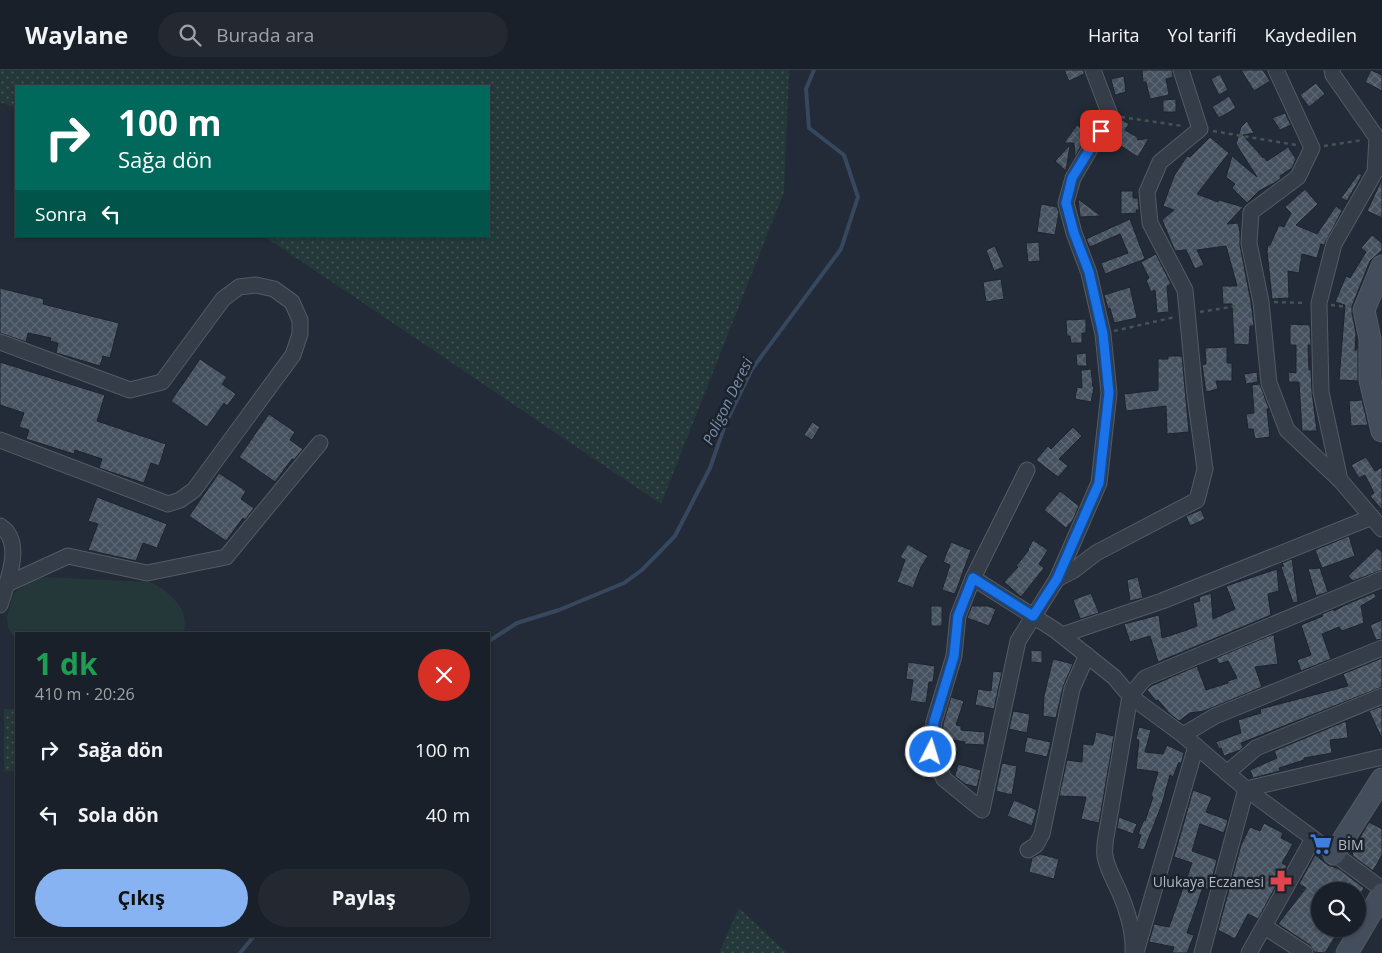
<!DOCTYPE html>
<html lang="tr">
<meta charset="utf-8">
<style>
body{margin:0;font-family:"Open Sans",sans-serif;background:#232831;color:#f1f3f6;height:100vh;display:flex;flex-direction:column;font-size:19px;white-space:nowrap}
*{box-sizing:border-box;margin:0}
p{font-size:16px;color:#9fa3a8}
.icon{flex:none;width:28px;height:28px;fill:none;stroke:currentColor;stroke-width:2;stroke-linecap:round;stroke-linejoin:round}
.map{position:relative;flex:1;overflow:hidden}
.sheet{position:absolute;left:15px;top:562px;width:475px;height:305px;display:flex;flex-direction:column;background:#1a2029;border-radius:0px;box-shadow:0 1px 4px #0004,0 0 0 1px #383e46}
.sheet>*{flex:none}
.top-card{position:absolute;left:15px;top:15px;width:475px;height:152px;border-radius:0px;box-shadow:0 1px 4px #0004,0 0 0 1px #383e46;background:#00695c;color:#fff;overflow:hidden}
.buttons{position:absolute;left:1311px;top:812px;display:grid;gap:10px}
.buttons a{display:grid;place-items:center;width:55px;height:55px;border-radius:50%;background:#1a2029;box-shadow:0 1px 4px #0004,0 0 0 1px #383e46;font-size:25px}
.pin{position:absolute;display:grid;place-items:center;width:42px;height:42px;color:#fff;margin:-21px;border-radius:10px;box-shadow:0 2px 8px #0006}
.me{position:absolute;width:55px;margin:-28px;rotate:5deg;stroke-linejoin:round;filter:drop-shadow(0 0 4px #0008)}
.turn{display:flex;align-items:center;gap:18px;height:105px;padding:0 20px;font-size:22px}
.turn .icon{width:65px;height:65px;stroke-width:2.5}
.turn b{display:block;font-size:35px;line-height:42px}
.then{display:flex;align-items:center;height:48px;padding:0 20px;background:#0003;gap:10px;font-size:19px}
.round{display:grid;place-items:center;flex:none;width:52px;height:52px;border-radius:26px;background:#232831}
.overview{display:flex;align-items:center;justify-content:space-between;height:85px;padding:0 20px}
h1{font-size:30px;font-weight:700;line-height:38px;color:#1e9e55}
.primary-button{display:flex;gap:10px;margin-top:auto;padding:10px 20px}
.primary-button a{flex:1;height:58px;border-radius:30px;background:#87b3f2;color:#111;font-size:20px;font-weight:700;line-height:58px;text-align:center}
.primary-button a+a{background:#232831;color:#f1f3f6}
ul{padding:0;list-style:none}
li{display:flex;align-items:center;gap:15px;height:65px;padding:0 20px}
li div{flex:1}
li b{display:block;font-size:19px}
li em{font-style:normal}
header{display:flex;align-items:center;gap:30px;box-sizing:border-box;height:70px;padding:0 25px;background:#1a2029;border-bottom:1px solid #383e46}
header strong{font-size:24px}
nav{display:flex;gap:28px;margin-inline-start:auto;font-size:18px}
.search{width:350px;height:45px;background:#232831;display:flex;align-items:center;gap:12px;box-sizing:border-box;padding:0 18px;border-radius:28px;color:#9fa3a8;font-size:19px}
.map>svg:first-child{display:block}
.grass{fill:url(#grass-dots)}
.garden{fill:#253839}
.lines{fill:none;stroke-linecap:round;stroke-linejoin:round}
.stream{stroke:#36475e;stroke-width:4}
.building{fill:url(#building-cross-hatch);stroke:#1d242e}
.street-casing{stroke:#535b65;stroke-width:17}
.secondary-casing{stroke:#535b65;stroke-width:23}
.path{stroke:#415456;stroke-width:2.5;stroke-dasharray:4 4;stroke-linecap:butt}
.street{stroke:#353d48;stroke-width:15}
.secondary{stroke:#434d5b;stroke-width:21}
.route-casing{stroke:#114b97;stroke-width:12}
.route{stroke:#1a73e8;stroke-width:9}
.labels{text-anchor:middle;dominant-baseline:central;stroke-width:5;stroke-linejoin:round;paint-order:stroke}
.poi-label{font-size:14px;fill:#b0b8c4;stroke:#1b222c;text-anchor:start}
.water-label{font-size:15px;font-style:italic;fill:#798fab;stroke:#1b222c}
</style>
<header>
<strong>Waylane</strong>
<div class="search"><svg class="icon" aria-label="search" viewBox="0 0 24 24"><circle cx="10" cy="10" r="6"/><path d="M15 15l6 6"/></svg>Burada ara</div>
<nav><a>Harita</a><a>Yol tarifi</a><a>Kaydedilen</a></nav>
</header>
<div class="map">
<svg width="1382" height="883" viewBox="0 0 1382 883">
<defs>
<pattern id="grass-dots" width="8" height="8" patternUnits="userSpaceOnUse" patternTransform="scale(1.25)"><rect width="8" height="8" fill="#253839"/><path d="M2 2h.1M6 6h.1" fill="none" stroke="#425354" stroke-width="1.8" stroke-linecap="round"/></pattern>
<pattern id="building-cross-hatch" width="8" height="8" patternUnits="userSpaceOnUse" patternTransform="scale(1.25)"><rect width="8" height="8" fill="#45515f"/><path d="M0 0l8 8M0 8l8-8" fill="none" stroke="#5d6874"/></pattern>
</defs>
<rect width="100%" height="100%" fill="#222b37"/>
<g class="grass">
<path d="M 0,0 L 789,0 L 784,122 L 661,434 L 264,166 L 489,166 L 489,16 L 16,16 L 16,38 L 0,32 Z"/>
<rect x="4" y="639" width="12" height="62"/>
<path d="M 739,838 L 787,883 L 719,883 Z"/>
</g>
<path class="garden" d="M 43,507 L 150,512 C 169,521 192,540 183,564 L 16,564 L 16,571 L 8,558 L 7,546 L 14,523 L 31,511 Z"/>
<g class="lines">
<g class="stream">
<path d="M 489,571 L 517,553 L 559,540 L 624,513 L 642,500 L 675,466 L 710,398 L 725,355 L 752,299 L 841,179 L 858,127 L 844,85 L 809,58 L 806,19 L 814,0"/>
<path d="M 240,883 L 254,866"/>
</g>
</g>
<g class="building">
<path d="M 1064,0 L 1084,0 L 1084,4 L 1069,11 Z"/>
<path d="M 1142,0 L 1172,0 L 1173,7 L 1166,9 L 1169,25 L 1150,29 L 1146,12 L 1143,12 Z"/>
<path d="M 1241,0 L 1263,0 L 1270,11 L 1254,21 Z"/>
<path d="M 1371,0 L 1382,5 L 1382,21 L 1365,12 Z"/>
<path d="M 1220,4 L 1228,20 L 1219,25 L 1211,9 Z"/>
<path d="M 1124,6 L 1126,22 L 1115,25 L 1111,9 Z"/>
<path d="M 1316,13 L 1325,24 L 1309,37 L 1300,25 Z"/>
<path d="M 1229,26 L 1236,38 L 1219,48 L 1212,37 Z"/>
<path d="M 1176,29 L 1176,42 L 1163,42 L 1163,30 Z"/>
<path d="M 1285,43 L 1291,55 L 1280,60 L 1272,48 Z"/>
<path d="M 1119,48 L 1129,54 L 1125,60 L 1137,67 L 1138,70 L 1149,68 L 1138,87 L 1121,76 L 1120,79 L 1106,71 Z"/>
<path d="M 1247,51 L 1254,63 L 1243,65 L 1263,88 L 1264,87 L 1267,91 L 1288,77 L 1296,89 L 1292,98 L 1280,106 L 1281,108 L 1276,112 L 1259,121 L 1247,133 L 1232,118 L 1235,114 L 1226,107 L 1232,86 L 1257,107 L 1236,74 L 1241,57 Z"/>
<path d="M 1077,55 L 1088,63 L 1075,87 L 1074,73 L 1064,73 Z"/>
<path d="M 1210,67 L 1229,83 L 1197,124 L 1218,132 L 1219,130 L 1243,137 L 1227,154 L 1238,153 L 1240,162 L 1240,175 L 1251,232 L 1254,256 L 1250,256 L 1249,275 L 1234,274 L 1232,234 L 1223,234 L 1222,216 L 1237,216 L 1226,176 L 1197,180 L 1204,195 L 1195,199 L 1186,180 L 1175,181 L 1162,150 L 1174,140 L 1163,136 L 1174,106 L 1187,86 L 1190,87 Z"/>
<path d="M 1070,75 L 1066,101 L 1055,91 Z"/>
<path d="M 1359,103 L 1362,105 L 1347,131 L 1341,128 Z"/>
<path d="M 1382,109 L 1382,148 L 1367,141 Z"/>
<path d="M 1305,119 L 1318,134 L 1296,155 L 1317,164 L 1336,136 L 1342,141 L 1324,175 L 1321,174 L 1317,188 L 1302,184 L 1299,203 L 1288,201 L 1289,228 L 1272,229 L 1267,181 L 1268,175 L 1270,175 L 1279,155 L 1284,157 L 1291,143 L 1285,137 Z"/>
<path d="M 1121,121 L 1133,121 L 1133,128 L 1138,128 L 1139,140 L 1136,140 L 1137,143 L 1121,144 Z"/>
<path d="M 1078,129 L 1101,146 L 1080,147 Z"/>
<path d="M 1041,134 L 1057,137 L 1059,142 L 1055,165 L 1037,162 Z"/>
<path d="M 1130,149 L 1145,189 L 1105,204 L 1101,193 L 1128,183 L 1120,164 L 1090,177 L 1086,169 Z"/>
<path d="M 1372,165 L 1382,173 L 1382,180 L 1370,191 L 1352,236 L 1352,243 L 1356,263 L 1355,281 L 1358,277 L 1358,311 L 1339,310 L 1345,235 L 1335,232 L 1346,206 L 1350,208 L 1366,182 L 1361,178 Z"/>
<path d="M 1039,172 L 1040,191 L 1028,192 L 1026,173 Z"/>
<path d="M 995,176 L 1004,197 L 994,201 L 986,180 Z"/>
<path d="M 1156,184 L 1171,214 L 1167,216 L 1169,242 L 1157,243 L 1155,220 L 1151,222 L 1146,210 L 1149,208 L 1141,192 Z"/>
<path d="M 1001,209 L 1004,229 L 986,232 L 983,212 Z"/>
<path d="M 1130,217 L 1137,248 L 1114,253 L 1110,238 L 1108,239 L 1104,225 Z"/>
<path d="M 0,218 L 44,229 L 43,234 L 119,253 L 110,288 L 103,286 L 100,296 L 56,283 L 58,273 L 50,271 L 51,268 L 28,263 L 26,272 L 0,263 Z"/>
<path d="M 1086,249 L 1086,263 L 1082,263 L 1082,273 L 1071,273 L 1070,266 L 1067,266 L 1066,250 Z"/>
<path d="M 1290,254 L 1310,255 L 1311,275 L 1308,275 L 1309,300 L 1311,300 L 1312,322 L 1317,361 L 1302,361 L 1299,312 L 1289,312 L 1288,302 L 1296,303 L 1296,275 L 1290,275 Z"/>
<path d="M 1227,277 L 1227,293 L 1232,293 L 1232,311 L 1216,311 L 1218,319 L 1206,322 L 1202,295 L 1206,294 L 1205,278 Z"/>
<path d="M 1086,283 L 1087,296 L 1077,296 L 1076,284 Z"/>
<path d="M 1168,286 L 1182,286 L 1189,362 L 1167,364 L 1166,336 L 1126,341 L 1124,324 L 1158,320 L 1158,289 L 1168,289 Z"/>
<path d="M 200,289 L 227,307 L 222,314 L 236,324 L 227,336 L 224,333 L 207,357 L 171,331 Z"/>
<path d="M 0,292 L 105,325 L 97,351 L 166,374 L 159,396 L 151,393 L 144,413 L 99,398 L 102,389 L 75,380 L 74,384 L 26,369 L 29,360 L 19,357 L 24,343 L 0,335 Z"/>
<path d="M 1091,299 L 1093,317 L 1094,318 L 1091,332 L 1075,329 L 1077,317 L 1082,318 L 1081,300 Z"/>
<path d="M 1257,302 L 1258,312 L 1246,314 L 1244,304 Z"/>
<path d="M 1260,314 L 1269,339 L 1267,339 L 1270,367 L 1255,369 L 1253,359 L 1248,359 L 1246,344 L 1254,343 L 1252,315 Z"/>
<path d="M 1362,330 L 1368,355 L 1351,356 L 1349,331 Z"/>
<path d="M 269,344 L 295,362 L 290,370 L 303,379 L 294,390 L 292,389 L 275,412 L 239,387 Z"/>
<path d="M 812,352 L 820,357 L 812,370 L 804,365 Z"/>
<path d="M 1073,357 L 1082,366 L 1059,389 L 1068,396 L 1058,407 L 1036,390 L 1048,376 L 1051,379 Z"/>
<path d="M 1366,387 L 1375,401 L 1382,397 L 1382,440 L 1370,426 L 1374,423 L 1365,405 L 1359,408 L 1351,395 Z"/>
<path d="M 219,403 L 246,421 L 241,429 L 254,438 L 245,450 L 243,448 L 226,471 L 189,446 Z"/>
<path d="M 1060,421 L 1079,436 L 1073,450 L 1066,458 L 1044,440 Z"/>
<path d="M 97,427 L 167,454 L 157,478 L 143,473 L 136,491 L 88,480 L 98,454 L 88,451 Z"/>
<path d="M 1201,440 L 1205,449 L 1190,456 L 1186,446 Z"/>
<path d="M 1349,466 L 1355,486 L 1322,498 L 1315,480 Z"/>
<path d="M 1033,470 L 1048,480 L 1039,494 L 1044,498 L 1021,527 L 1004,512 L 1018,497 L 1016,496 L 1029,480 L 1028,479 Z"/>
<path d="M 951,472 L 971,480 L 955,524 L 942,520 L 950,495 L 943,492 Z"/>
<path d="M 908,474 L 928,486 L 921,497 L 913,518 L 897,512 L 905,490 L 900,487 Z"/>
<path d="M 1377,478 L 1382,482 L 1382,500 L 1353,511 L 1348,506 Z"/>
<path d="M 1292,489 L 1298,532 L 1293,533 L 1281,497 L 1284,496 L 1282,493 Z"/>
<path d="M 1320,498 L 1328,522 L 1316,526 L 1308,499 Z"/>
<path d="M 1277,499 L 1279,521 L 1268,524 L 1271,545 L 1158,592 L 1150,566 L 1130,572 L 1124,554 L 1159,545 L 1162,568 L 1187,560 L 1197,556 L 1193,533 L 1200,531 L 1199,527 L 1211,523 L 1213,549 L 1235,539 L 1226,516 Z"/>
<path d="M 1138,507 L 1143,528 L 1130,531 L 1127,510 Z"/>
<path d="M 1091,523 L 1099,543 L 1080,549 L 1073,530 Z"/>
<path d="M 1374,523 L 1376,527 L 1361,536 L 1364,553 L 1342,561 L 1339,557 L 1322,564 L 1331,589 L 1301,601 L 1297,590 L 1311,585 L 1301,555 L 1323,546 L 1322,544 L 1334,539 L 1334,541 L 1345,535 Z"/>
<rect x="931" y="536" width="11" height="20"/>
<path d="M 972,536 L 988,536 L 996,539 L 989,556 L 967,548 Z"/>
<path d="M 1382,550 L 1382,569 L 1376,570 L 1370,555 Z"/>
<path d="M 1271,565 L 1274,565 L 1278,594 L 1255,597 L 1262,617 L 1204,641 L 1190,643 L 1179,651 L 1170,644 L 1158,630 L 1156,631 L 1147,620 L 1151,616 L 1197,596 L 1206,620 L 1228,613 L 1228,611 L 1237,608 L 1228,591 L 1219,594 L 1216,588 Z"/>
<path d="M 1031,580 L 1042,581 L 1042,593 L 1031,592 Z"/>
<path d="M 1382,588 L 1382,617 L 1241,673 L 1243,677 L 1240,680 L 1224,686 L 1221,678 L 1219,679 L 1216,672 L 1241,663 L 1238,650 L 1261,643 L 1260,639 L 1348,616 L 1343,604 Z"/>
<path d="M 1053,589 L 1073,594 L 1063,617 L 1056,648 L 1043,646 L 1044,626 Z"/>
<path d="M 908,592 L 935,596 L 933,612 L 929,612 L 926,633 L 910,631 L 913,610 L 906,609 Z"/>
<path d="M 993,601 L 1002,602 L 994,639 L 975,635 L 978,619 L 991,621 Z"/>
<path d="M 951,627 L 964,631 L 956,655 L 961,656 L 961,660 L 985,662 L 984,675 L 964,674 L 965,672 L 942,668 L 943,654 Z"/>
<path d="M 1382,636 L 1382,669 L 1369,641 Z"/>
<path d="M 1013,641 L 1030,644 L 1027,663 L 1009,659 Z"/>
<path d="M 1346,651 L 1348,668 L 1330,670 L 1332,683 L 1304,688 L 1304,690 L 1279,698 L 1280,701 L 1253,708 L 1250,700 L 1277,688 L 1274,681 Z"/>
<path d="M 1139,657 L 1151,660 L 1145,682 L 1163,684 L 1167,675 L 1184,683 L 1181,694 L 1179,692 L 1173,707 L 1170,705 L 1162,734 L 1144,780 L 1137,778 L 1141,765 L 1138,764 L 1144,750 L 1145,751 L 1153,727 L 1151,726 L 1158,702 L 1136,699 L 1139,670 L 1136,669 Z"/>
<path d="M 1096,662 L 1114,666 L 1099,753 L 1081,749 L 1086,727 L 1059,726 L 1067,690 L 1082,692 L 1083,674 L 1093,675 Z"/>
<path d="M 1027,667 L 1051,672 L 1047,687 L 1024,682 Z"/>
<path d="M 1002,693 L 1017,696 L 1012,725 L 996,721 Z"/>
<path d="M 958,694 L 981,700 L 977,717 L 965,714 L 955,706 Z"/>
<path d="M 1193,720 L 1212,727 L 1206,742 L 1228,750 L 1224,763 L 1200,754 L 1192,781 L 1217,790 L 1209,820 L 1203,817 L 1187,863 L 1194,865 L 1187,883 L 1172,883 L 1174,877 L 1149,872 L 1154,854 L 1169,857 L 1192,793 L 1174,787 Z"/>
<path d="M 1014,730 L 1037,740 L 1032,756 L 1007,746 Z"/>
<path d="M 1119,747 L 1137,754 L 1133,764 L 1117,758 Z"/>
<path d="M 1369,752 L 1382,759 L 1382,785 L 1373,801 L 1353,786 L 1352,781 Z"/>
<path d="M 1264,753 L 1283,763 L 1281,768 L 1293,774 L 1282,793 L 1287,796 L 1258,849 L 1248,844 L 1235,869 L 1218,860 L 1241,775 L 1250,757 L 1260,761 Z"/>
<path d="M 1040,784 L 1059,789 L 1054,809 L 1029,802 L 1032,788 Z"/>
<path d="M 1315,785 L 1328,795 L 1339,799 L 1364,818 L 1362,822 L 1336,821 L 1326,815 L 1323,821 L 1320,821 L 1320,859 L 1340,859 L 1325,883 L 1314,882 L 1310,875 L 1278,854 L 1306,818 L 1299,814 Z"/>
</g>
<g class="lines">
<g class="street-casing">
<g id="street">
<path d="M 1276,0 L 1312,78 L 1298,107 L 1251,142 L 1249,173 L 1261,232 L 1269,313 L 1287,360 L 1340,410 L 1382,459"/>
<path d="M 1332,0 L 1333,5 L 1377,68 L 1375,102 L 1334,174 L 1319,233 L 1321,322 L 1340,410"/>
<path d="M 0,272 L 130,320 L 162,312 L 223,229 L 239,217 L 256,215 L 274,219 L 292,232 L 300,250 L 300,264 L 293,285 L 194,420 L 180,430 L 168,434 L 0,370"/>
<path d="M 1027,400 L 973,508 L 958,546 L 954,586 L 934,652 L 931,682 L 944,709 L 982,740 L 1018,571 L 1057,509 L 1099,413 L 1109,323 L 1103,264 L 1089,203 L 1074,163 L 1066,133 L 1073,108 L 1110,45 L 1093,0"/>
<path d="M 0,456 C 25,471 7,513 0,535"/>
<path d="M 973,508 L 1055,560 L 1114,607 L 1130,626 L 1183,665 L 1246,719 L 1202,883"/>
<path d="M 1057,509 L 1074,500 L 1096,483 L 1197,430 L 1205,399 L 1195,325 L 1185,220 L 1150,153 L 1147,122 L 1160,92 L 1200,59 L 1181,0"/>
<path d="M 7,514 L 68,486 L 147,503 L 226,487 L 320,373"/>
<path d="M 1062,565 L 1162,531 L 1372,447"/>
<path d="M 1183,665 L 1215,646 L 1382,578"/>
<path d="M 1382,687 L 1246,719 L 1382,819"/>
<path d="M 1227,703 L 1256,678 L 1382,626"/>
<path d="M 1028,780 L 1036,775 L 1042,764 L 1072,619 L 1087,585"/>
<path d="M 1265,857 L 1305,883"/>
<path d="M 1137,879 L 1196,676"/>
<path d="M 1133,883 C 1134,861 1127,839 1118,819 C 1113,808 1107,798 1105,786 C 1104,780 1105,773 1106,767 L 1130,626 L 1145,608 L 1382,509"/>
<path d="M 1249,883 L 1313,769"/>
</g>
</g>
<g class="secondary-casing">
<g id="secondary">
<path d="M 1382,196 L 1364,240 L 1370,269 L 1370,310 L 1382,361"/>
<path d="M 1334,784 L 1382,709"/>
<path d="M 1347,883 L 1382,824"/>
</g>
</g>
<g class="path">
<path d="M 1121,47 L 1183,56"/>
<path d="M 1213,61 L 1296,75"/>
<path d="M 1324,76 L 1363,70"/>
<path d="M 1274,232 L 1306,233"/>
<path d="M 1331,235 L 1348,237"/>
<path d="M 1200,242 L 1249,234"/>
<path d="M 1114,261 L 1175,247"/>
</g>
<use href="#street" class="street"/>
<use href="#secondary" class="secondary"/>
</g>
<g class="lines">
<g class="route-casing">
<path id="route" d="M 931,682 L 934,652 L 954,586 L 958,546 L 973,508 L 1033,546 L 1057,509 L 1099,413 L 1109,323 L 1103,264 L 1089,202 L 1074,163 L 1066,133 L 1072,108 L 1101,61"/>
</g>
<use href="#route" class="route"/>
</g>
<defs>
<g id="supermarket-bare" transform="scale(1.725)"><path d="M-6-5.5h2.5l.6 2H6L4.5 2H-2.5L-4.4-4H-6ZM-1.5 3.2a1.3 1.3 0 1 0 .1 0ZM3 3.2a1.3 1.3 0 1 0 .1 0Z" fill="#3f7fe0" stroke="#1b222c" stroke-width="2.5" paint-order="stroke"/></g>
<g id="pharmacy-bare" transform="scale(1.725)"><path d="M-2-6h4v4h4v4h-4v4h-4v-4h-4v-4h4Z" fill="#e0444e" stroke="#1b222c" stroke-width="2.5" paint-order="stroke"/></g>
</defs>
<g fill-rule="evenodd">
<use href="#supermarket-bare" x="1321" y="774"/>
<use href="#pharmacy-bare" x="1281" y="811"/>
</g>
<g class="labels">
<g class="poi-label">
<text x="1338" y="774">BİM</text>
<text x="1264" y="811" text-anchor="end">Ulukaya Eczanesi</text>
</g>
<g class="water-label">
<text transform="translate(727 331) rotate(-64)">Poligon Deresi</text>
</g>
</g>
</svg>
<div class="buttons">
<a><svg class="icon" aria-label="search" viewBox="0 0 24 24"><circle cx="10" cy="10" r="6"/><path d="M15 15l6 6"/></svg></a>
</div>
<div class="pin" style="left:1101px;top:61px;background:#d93025"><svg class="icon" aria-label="arrive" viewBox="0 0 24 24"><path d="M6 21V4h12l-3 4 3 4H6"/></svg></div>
<svg class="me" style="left:931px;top:682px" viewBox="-20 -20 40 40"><circle r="17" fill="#1a73e8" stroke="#fff" stroke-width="3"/><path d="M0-11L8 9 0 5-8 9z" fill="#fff"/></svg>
<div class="top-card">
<div class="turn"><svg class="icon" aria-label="right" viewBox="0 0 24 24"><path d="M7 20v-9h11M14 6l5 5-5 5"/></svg><div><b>100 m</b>Sağa dön</div></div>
<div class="then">Sonra<svg class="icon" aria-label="left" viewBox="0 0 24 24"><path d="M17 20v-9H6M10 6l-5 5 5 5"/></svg></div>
</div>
<section class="sheet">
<div class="overview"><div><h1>1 dk</h1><p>410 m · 20:26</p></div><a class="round" style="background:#d93025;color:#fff"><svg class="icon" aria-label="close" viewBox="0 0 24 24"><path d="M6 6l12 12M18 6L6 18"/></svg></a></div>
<ul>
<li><svg class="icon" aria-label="right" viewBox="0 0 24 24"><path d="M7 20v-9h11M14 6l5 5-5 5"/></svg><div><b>Sağa dön</b></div><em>100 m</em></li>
<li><svg class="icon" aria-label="left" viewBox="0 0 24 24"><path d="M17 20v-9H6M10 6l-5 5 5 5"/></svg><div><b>Sola dön</b></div><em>40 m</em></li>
</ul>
<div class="primary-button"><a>Çıkış</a><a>Paylaş</a></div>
</section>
</div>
